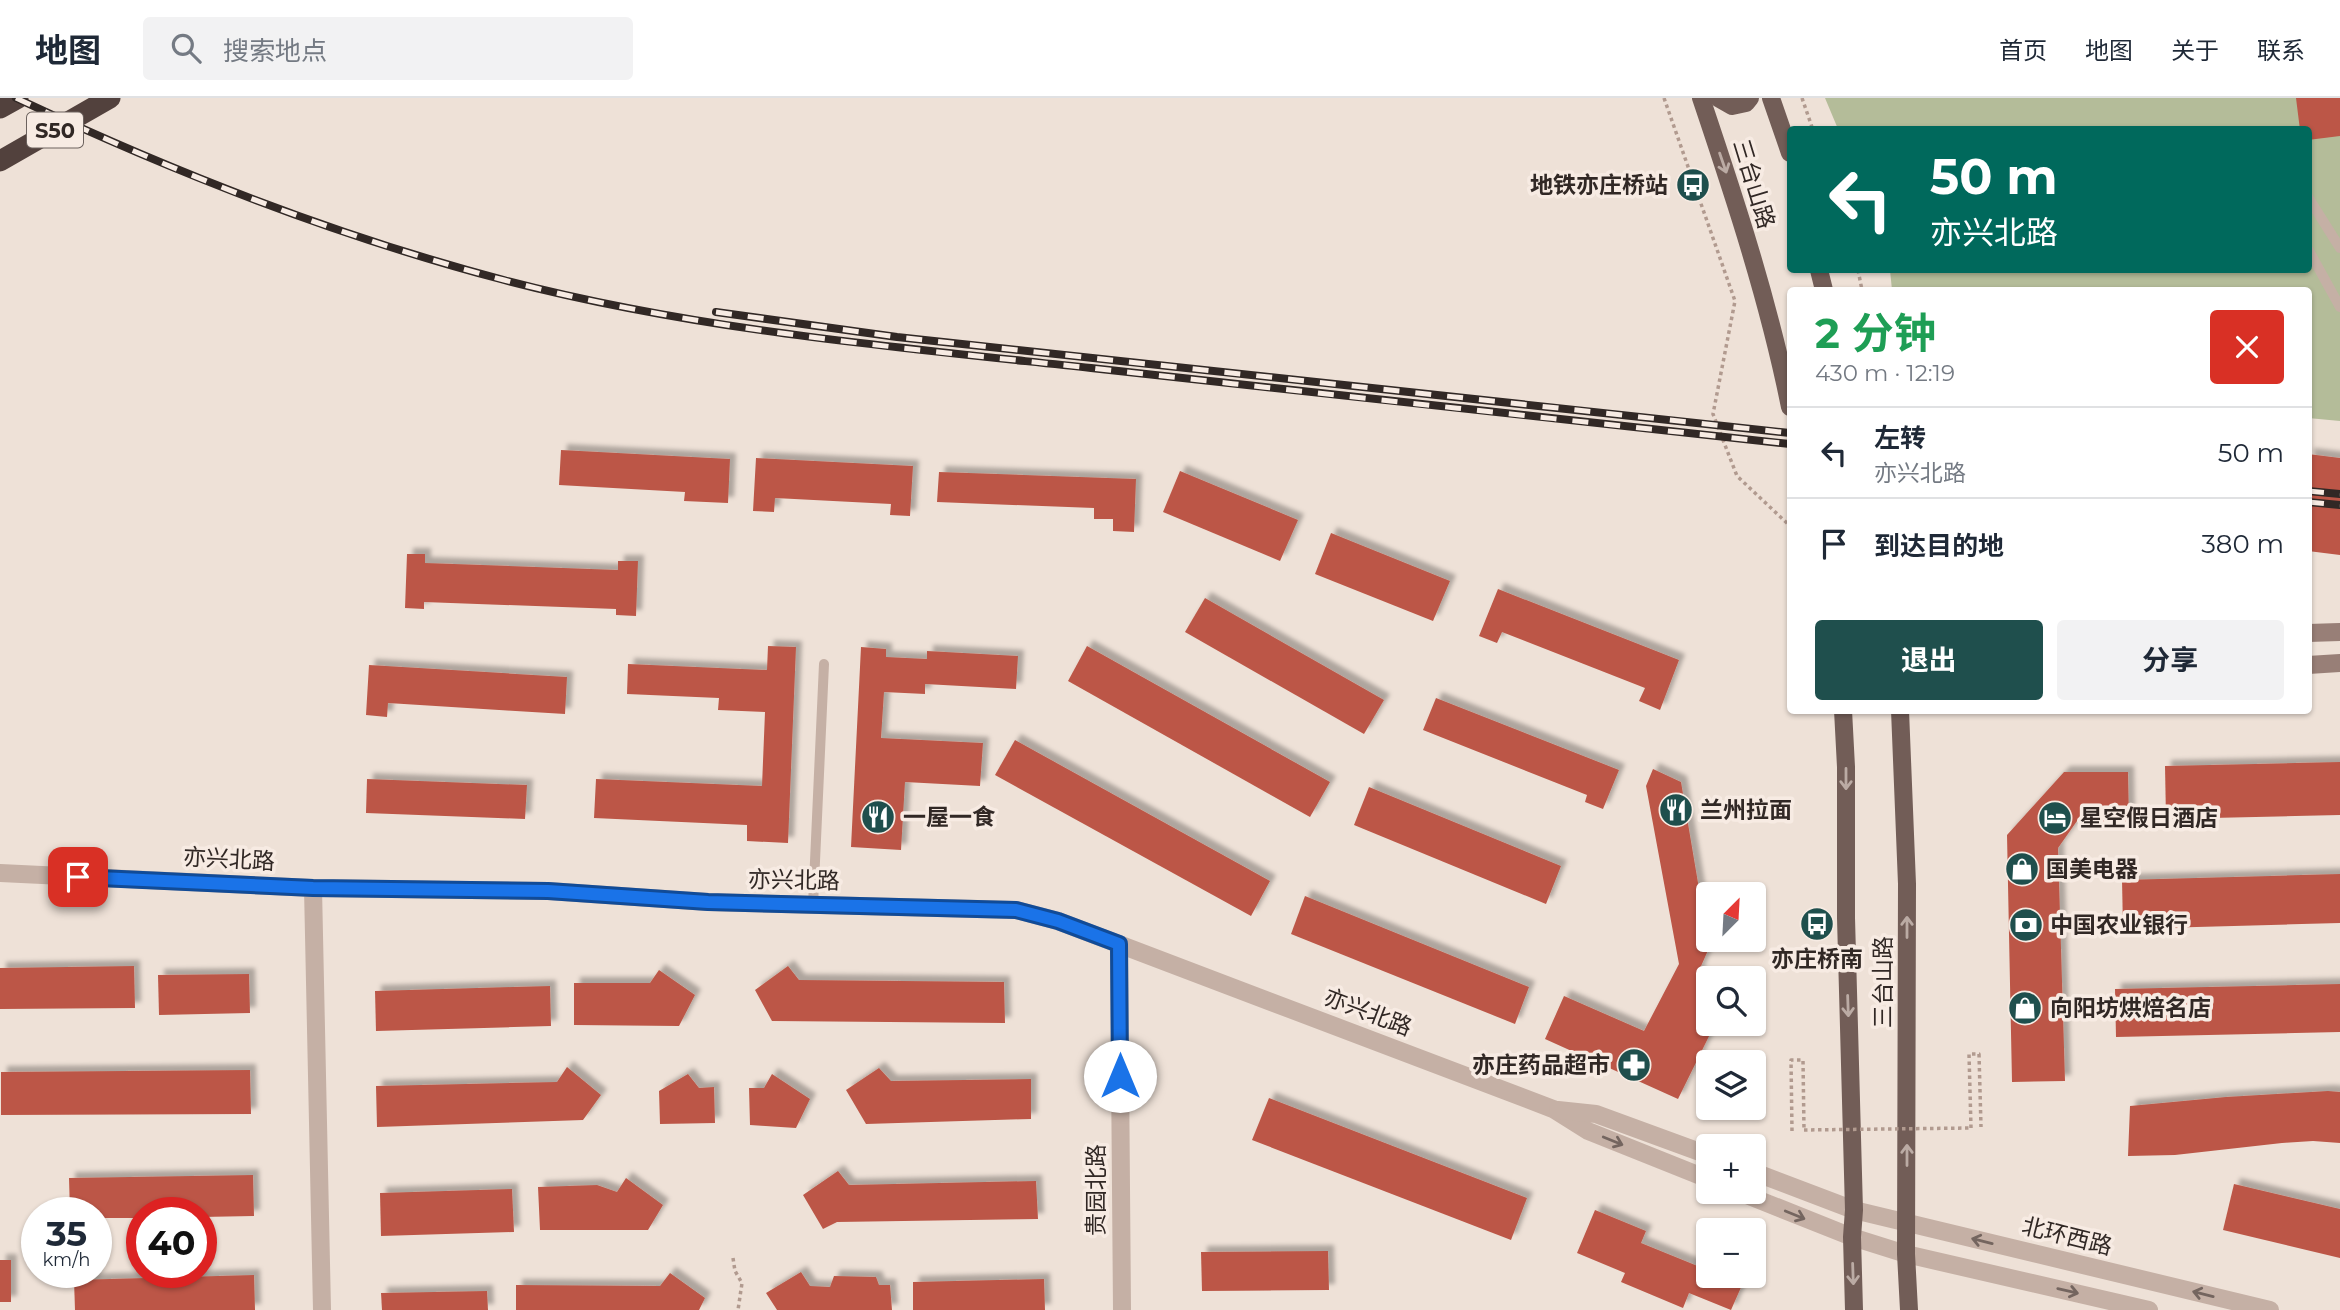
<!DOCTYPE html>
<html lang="zh">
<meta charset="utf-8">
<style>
body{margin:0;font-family:Montserrat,"Noto Sans SC",sans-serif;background:#f2f2f3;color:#1f2937;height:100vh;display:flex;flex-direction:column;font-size:26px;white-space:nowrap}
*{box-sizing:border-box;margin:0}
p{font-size:23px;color:#747a83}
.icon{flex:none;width:38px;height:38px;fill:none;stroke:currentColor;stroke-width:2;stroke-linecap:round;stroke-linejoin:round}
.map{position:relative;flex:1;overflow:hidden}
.sheet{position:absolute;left:1787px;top:189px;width:525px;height:427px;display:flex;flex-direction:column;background:#fff;border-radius:7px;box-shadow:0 2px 5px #0004}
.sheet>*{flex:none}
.hud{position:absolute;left:1787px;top:28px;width:525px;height:147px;border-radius:7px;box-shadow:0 2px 5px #0004;background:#00695c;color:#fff;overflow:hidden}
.needle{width:46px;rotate:24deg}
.controls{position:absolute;left:1696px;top:784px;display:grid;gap:14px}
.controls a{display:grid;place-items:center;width:70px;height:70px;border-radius:7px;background:#fff;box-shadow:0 2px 5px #0004;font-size:35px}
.speed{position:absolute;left:21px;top:1099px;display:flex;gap:14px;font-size:35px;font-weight:700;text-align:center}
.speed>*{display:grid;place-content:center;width:91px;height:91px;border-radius:50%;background:#fff;box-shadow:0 2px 5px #0004;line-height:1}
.speed small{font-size:18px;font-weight:400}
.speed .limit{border:10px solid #d22;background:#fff;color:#111}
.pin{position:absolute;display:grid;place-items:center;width:60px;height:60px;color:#fff;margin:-30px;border-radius:14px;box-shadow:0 4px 10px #0006}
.me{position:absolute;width:77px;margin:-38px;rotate:0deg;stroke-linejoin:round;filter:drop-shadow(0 0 5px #0008)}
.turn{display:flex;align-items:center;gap:24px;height:147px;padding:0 28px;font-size:32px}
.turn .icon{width:91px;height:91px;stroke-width:2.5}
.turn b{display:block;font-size:49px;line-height:60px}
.round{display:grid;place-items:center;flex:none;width:74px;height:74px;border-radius:7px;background:#f2f2f3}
.summary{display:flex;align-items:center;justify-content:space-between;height:119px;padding:0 28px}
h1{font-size:42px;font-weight:700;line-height:52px;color:#1e9e55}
.primary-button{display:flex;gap:14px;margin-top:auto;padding:14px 28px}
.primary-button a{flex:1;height:80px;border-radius:7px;background:#1f4f4d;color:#fff;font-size:28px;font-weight:700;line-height:80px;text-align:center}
.primary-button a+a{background:#f2f2f3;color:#1f2937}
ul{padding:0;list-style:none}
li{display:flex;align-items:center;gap:21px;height:91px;padding:0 28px;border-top:2px solid #e0e1e3}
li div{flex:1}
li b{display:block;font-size:26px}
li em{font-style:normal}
header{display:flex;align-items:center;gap:42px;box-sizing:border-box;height:98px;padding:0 35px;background:#fff;border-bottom:2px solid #e0e1e3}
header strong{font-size:33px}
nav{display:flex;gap:38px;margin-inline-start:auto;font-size:24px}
.search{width:490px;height:63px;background:#f2f2f3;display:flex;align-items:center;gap:18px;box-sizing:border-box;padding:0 24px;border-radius:7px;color:#747a83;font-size:26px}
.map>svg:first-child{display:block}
.green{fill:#b4bc99}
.building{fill:#bc5747;filter:url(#shadow)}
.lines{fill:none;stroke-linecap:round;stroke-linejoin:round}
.path{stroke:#b19a8f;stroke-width:3.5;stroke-dasharray:3.5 3.5;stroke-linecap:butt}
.service{stroke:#c5b0a5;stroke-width:10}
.tertiary{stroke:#c5b0a5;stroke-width:18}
.secondary{stroke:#987f77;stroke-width:18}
.primary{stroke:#725d57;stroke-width:18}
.motorway{stroke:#52413d;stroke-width:21}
.rail-casing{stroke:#312825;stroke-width:8}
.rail{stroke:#f7ebe3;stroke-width:5;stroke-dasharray:16;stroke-linecap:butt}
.path-bridge{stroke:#b19a8f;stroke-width:3.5;stroke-dasharray:3.5 3.5;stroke-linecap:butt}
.oneway{stroke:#bbaba4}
.oneway2{stroke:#74655f}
.route-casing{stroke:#114b97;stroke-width:18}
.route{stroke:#1a73e8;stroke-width:12}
.labels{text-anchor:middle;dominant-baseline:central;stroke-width:7;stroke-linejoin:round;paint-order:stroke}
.shield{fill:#f7ebe3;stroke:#6c625e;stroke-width:2}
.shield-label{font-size:21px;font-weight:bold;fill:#312825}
.street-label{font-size:23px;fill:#312825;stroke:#f7ebe3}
.poi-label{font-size:23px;font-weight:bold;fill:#312825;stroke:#f7ebe3;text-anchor:start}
</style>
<header>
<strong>地图</strong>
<div class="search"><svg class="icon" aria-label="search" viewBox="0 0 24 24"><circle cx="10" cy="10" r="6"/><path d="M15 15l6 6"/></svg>搜索地点</div>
<nav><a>首页</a><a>地图</a><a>关于</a><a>联系</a></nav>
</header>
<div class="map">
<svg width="2340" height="1212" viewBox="0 0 2340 1212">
<defs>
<filter id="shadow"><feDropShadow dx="6" dy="-6" stdDeviation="2" flood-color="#0004"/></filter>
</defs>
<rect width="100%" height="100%" fill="#eee1d7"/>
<path class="green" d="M 1825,0 L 2340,0 L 2340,323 L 2308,320 L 2308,192 L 1892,192 L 1890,172 L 2308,172 L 2308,32 L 1838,31 Z"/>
<g class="building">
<path d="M 2296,0 L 2340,0 L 2340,38 L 2308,42 L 2308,32 L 2300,32 Z"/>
<path d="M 561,352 L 730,361 L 728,405 L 684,403 L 685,394 L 559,387 Z"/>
<path d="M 2308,356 L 2340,360 L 2340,457 L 2308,453 Z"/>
<path d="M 756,360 L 913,368 L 910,418 L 890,417 L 891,406 L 775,400 L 774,414 L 753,413 Z"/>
<path d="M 1180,373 L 1298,422 L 1280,463 L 1163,414 Z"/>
<path d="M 939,374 L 1136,381 L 1134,434 L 1113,433 L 1113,421 L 1094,421 L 1094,410 L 937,404 Z"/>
<path d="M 1331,435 L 1450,483 L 1433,523 L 1315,476 Z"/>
<path d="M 407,456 L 425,456 L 425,465 L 618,472 L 618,463 L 638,463 L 636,518 L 616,517 L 616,511 L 424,504 L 424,511 L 405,510 Z"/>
<path d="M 1498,491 L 1679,562 L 1660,612 L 1639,603 L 1645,590 L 1502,534 L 1497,545 L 1479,538 Z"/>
<path d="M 1205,500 L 1384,602 L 1364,636 L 1185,534 Z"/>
<path d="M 768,548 L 796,549 L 788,745 L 747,743 L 747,727 L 594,720 L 596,681 L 762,688 L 765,614 L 718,612 L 719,600 L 627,596 L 628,566 L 767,572 Z"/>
<path d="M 1087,548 L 1330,684 L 1310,719 L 1068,583 Z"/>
<path d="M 861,549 L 886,551 L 886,559 L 927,561 L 927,553 L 1018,558 L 1016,591 L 925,586 L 925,596 L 884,594 L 881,640 L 983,645 L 980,688 L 905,684 L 901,752 L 851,749 Z"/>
<path d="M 369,567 L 567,579 L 565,616 L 388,605 L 387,619 L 366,617 Z"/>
<path d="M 1436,600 L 1619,672 L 1603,711 L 1585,704 L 1587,697 L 1423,632 Z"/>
<path d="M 1015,642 L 1270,783 L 1251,818 L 995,677 Z"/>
<path d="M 2340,664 L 2340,717 L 2166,721 L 2165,668 Z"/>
<path d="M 1653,671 L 1681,684 L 1709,850 L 1698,875 L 1708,880 L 1708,926 L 1715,926 L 1678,1001 L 1545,941 L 1564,898 L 1644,933 L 1679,866 L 1646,688 Z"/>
<path d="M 2064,674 L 2128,674 L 2129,724 L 2077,723 L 2058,750 L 2065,983 L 2012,984 L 2007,737 Z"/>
<path d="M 367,681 L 527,687 L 525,721 L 366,715 Z"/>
<path d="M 1369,689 L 1561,768 L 1546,806 L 1354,727 Z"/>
<path d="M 2340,776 L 2340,825 L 2123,831 L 2122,782 Z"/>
<path d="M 1305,798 L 1529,889 L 1515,926 L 1291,836 Z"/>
<path d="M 134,868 L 135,910 L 0,911 L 0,870 Z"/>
<path d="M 788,868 L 799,882 L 1004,884 L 1005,925 L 772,923 L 755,892 Z"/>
<path d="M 659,872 L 695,897 L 679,928 L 574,927 L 574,885 L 650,885 Z"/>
<path d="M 249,876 L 250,915 L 159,917 L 158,877 Z"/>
<path d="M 2340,886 L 2340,934 L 2116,939 L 2115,891 Z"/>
<path d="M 550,888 L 551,928 L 376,933 L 375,893 Z"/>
<path d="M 567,969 L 601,997 L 583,1022 L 377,1029 L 376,988 L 557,984 Z"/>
<path d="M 879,970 L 891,983 L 1031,981 L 1031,1021 L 866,1026 L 846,992 Z"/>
<path d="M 250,972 L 251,1016 L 1,1017 L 1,974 Z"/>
<path d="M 688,976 L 699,990 L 714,989 L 715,1025 L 660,1026 L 659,993 Z"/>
<path d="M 772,976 L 810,1001 L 796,1030 L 750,1027 L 749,990 L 764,990 Z"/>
<path d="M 2328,993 L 2340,994 L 2340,1045 L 2313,1043 L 2282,1045 L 2175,1057 L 2128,1058 L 2130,1008 L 2226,999 Z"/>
<path d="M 1269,1000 L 1527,1100 L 1511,1142 L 1252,1042 Z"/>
<path d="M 838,1073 L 849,1087 L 1036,1083 L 1038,1121 L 837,1124 L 823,1131 L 803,1097 Z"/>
<path d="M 253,1077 L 254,1118 L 201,1119 L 201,1115 L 142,1115 L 142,1120 L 96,1120 L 96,1115 L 70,1115 L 69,1080 Z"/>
<path d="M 626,1080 L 663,1107 L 648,1132 L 540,1132 L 538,1089 L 597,1087 L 617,1094 Z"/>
<path d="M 2234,1086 L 2340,1111 L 2340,1160 L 2223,1132 Z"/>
<path d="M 512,1091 L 514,1134 L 381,1138 L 380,1095 Z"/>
<path d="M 1595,1112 L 1646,1133 L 1641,1145 L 1700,1169 L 1708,1149 L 1708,1178 L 1746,1178 L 1731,1212 L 1689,1195 L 1683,1210 L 1621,1184 L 1625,1175 L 1577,1155 Z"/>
<path d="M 1328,1153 L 1329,1192 L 1202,1193 L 1201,1154 Z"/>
<rect x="0" y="1162" width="11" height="42"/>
<path d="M 801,1174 L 810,1188 L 830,1189 L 834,1178 L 876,1179 L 879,1187 L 890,1187 L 892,1212 L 777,1212 L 766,1195 Z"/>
<path d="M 670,1175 L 705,1200 L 699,1212 L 516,1212 L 516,1187 L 660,1188 Z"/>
<path d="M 254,1177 L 255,1212 L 75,1212 L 74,1182 Z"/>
<path d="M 1044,1181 L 1045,1212 L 913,1212 L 913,1184 Z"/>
<path d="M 487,1193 L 488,1212 L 382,1212 L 381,1195 Z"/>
</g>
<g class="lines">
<g class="path">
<path d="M 1664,0 L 1735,203 L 1713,316 L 1737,378 L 1789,427 L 1790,434"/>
<path d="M 1802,0 L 1813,32"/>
<path d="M 1858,172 L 1862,192"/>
<path d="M 1971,1030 L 1969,956 L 1979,956 L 1981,1029"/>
<path d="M 1792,1033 L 1791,962 L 1803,962 L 1804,1032"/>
<path d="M 733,1160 L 735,1173 L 742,1185 L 738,1212"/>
</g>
<g class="service">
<path d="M 2308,99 L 2340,150"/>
<path d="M 2308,151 L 2340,209"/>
<path d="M 813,807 L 824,566"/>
</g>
<g class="tertiary">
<path d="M 0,775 L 313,790 L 548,793 L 708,804 L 1016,812 L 1058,823 L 1553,1011 L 1588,1033 L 1708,1081"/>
<path d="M 313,790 L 322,1212"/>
<path d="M 1119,846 L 1122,1212"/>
<path d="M 1558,1012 L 1596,1016 L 1708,1057"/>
<path d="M 1754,1074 L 1854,1112 L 2270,1212"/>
<path d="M 1739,1094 L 1852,1139 L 1906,1156 L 2149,1212"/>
</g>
<g class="secondary">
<path d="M 2308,535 L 2340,534"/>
<path d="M 2308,567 L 2340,565"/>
</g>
<g class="primary">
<path d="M 1701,0 C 1735,101 1769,204 1790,309"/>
<path d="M 1718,0 L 1732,8 L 1746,5 L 1750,0"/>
<path d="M 1771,0 L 1790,55"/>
<path d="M 1819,172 L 1824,192"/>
<path d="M 1843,612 L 1846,669 L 1846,820 L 1854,1112 L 1852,1139 L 1854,1212"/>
<path d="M 1900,612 L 1907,786 L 1906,1156 L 1909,1212"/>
</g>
<g class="motorway">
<path d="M 0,10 L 18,0"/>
<path d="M 0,63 L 110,0"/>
</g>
<g class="rail-casing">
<g id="rail">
<path d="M 16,0 C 173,74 336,138 504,182 C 695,232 894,249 1091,270 C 1324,296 1557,321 1790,346"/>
<path d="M 716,214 L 897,239 L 1790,335"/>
<path d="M 2308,393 L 2340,396"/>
<path d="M 2308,404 L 2340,407"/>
</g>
</g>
<use href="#rail" class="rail"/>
<path class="path-bridge" d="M 1804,1032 L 1971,1030"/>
</g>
<defs><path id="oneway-shaft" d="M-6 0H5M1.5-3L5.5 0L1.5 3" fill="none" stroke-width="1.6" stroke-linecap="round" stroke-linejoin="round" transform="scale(1.75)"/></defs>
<g class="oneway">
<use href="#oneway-shaft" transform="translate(1723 65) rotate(71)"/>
<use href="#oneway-shaft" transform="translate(1846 681) rotate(90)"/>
<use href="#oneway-shaft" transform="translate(1907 829) rotate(-90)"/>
<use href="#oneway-shaft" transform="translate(1848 908) rotate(88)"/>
<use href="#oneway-shaft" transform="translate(1907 1057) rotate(-90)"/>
<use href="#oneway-shaft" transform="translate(1853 1176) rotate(88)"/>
</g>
<g class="oneway2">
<use href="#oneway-shaft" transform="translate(1613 1043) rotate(22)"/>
<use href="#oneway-shaft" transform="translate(1795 1117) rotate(22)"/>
<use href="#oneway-shaft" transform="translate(1982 1143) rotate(-166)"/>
<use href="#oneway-shaft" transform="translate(2068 1193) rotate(13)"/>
<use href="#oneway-shaft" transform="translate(2203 1196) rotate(-166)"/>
</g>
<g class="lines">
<g class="route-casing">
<path id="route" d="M 78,779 L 313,790 L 548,793 L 708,804 L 1016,812 L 1058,823 L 1119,846 L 1120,978"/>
</g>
<use href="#route" class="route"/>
</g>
<defs>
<g id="bus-disc" transform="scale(1.75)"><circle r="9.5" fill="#1f4f4d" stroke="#f7ebe3"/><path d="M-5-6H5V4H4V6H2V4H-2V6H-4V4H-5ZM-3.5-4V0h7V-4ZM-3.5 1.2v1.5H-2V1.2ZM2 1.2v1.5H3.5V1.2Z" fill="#fff"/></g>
<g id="restaurant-disc" transform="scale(1.75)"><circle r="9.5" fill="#1f4f4d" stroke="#f7ebe3"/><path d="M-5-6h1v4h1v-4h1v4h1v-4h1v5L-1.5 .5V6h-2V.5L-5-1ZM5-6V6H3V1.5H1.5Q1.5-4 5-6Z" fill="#fff"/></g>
<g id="hotel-disc" transform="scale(1.75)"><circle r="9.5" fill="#1f4f4d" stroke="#f7ebe3"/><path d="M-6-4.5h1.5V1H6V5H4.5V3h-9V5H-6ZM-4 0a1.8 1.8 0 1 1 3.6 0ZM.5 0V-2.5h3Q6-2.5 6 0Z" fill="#fff"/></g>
<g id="shop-disc" transform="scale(1.75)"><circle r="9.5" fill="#1f4f4d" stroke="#f7ebe3"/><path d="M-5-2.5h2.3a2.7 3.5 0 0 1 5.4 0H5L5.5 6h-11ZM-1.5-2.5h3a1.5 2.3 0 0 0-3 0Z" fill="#fff"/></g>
<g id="bank-disc" transform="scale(1.75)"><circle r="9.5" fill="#1f4f4d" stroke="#f7ebe3"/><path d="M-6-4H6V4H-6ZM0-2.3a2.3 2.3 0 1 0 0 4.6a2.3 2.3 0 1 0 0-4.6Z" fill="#fff"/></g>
<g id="pharmacy-disc" transform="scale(1.75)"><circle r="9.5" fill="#1f4f4d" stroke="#f7ebe3"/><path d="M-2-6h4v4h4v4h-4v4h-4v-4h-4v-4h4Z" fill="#fff"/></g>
</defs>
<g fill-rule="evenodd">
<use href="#bus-disc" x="1693" y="87"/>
<use href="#restaurant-disc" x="1676" y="712"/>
<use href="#restaurant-disc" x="878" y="719"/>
<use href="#hotel-disc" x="2055" y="720"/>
<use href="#shop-disc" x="2022" y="771"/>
<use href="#bus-disc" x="1817" y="826"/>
<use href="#bank-disc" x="2026" y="827"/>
<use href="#shop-disc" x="2025" y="910"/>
<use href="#pharmacy-disc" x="1634" y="967"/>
</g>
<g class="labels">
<rect class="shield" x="27" y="14.5" width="56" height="35" rx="5"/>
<g class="shield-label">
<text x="55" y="32">S50</text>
</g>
<g class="street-label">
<text transform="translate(1754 86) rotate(73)">三台山路</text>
<text transform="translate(229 761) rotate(3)">亦兴北路</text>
<text transform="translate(794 782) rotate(1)">亦兴北路</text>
<text transform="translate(1883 884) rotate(-90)">三台山路</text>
<text transform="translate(1368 914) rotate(21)">亦兴北路</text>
<text transform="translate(1096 1092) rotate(-90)">贵园北路</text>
<text transform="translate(2067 1138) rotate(14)">北环西路</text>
</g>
<g class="poi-label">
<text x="1668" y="87" text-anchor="end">地铁亦庄桥站</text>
<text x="1700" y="712">兰州拉面</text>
<text x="903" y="719">一屋一食</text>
<text x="2080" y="720">星空假日酒店</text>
<text x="2046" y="771">国美电器</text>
<text x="2050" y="827">中国农业银行</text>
<text x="1817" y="861" text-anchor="middle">亦庄桥南</text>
<text x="2050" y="910">向阳坊烘焙名店</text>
<text x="1610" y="967" text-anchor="end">亦庄药品超市</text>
</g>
</g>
</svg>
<div class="controls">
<a><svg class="needle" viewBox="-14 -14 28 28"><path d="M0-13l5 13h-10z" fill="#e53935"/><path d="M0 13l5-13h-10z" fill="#747a83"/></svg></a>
<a><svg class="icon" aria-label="search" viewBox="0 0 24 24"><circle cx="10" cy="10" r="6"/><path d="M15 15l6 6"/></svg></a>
<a><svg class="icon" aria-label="layers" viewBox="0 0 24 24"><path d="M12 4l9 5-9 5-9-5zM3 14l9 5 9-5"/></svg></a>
<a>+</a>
<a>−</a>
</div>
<div class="speed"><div>35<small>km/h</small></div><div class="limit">40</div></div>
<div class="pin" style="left:78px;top:779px;background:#d93025"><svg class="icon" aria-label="arrive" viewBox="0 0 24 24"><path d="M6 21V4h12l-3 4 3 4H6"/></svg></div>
<svg class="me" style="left:1120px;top:978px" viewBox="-20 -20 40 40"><circle r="19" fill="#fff"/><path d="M0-13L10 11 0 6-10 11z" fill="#1a73e8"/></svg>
<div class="hud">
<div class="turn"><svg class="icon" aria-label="left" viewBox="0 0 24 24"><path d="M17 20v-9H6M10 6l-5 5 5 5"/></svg><div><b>50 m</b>亦兴北路</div></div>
</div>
<section class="sheet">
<div class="summary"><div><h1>2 分钟</h1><p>430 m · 12:19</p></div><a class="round" style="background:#d93025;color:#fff"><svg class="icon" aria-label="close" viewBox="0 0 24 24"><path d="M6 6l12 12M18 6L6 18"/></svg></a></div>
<ul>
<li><svg class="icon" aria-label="left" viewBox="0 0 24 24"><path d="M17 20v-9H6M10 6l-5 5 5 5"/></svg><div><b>左转</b><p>亦兴北路</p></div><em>50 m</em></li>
<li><svg class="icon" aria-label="arrive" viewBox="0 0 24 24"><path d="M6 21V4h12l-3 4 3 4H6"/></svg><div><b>到达目的地</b></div><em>380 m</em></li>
</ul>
<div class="primary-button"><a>退出</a><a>分享</a></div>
</section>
</div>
